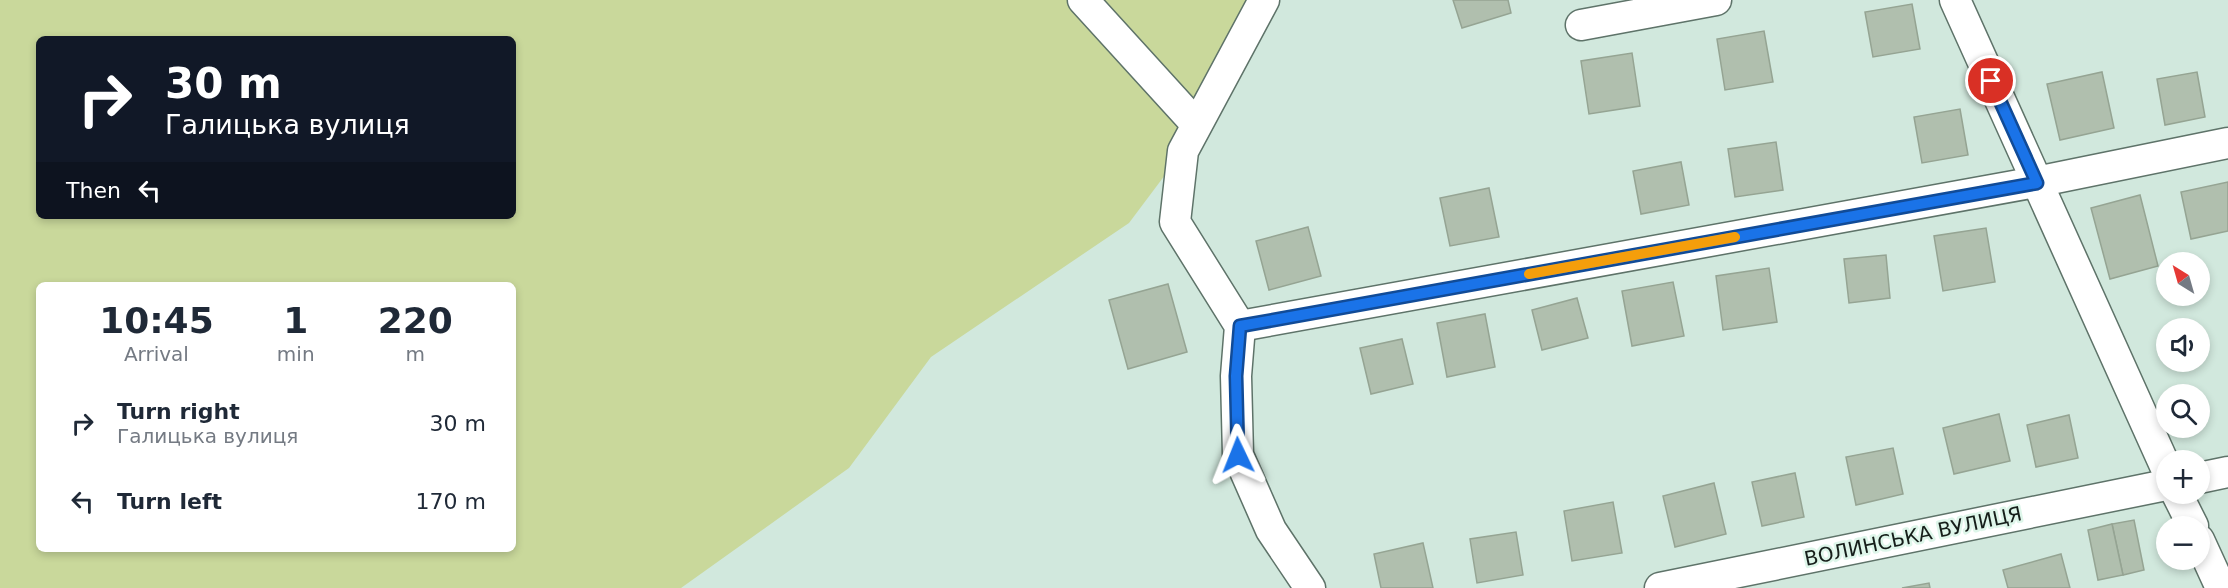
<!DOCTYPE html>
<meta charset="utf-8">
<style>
body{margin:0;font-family:"DejaVu Sans",sans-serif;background:#f6f6f7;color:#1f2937;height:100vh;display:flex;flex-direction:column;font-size:22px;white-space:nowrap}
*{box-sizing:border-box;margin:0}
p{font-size:20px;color:#747a83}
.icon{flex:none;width:33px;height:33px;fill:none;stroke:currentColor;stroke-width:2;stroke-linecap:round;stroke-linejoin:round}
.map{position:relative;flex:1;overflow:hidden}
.details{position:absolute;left:36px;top:282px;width:480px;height:270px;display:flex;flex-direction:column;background:#fff;border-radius:9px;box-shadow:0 3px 9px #0003}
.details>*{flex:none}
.hud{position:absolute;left:36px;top:36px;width:480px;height:183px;border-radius:9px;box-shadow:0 3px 9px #0003;background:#111827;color:#fff;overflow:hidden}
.needle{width:39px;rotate:323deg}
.buttons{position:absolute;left:2156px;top:252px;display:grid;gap:12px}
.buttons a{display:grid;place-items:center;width:54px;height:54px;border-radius:50%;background:#fff;box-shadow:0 3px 9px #0003;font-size:30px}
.pin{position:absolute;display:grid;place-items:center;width:51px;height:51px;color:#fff;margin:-26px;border:3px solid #fff;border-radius:50%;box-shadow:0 2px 6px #0007}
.me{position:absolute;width:66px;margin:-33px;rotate:358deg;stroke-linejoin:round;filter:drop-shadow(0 0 4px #0008)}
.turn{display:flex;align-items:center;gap:21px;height:126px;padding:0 30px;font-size:27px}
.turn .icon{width:78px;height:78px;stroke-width:2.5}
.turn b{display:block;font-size:42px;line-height:51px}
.then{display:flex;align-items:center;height:57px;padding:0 30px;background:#0003;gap:12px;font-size:22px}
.eta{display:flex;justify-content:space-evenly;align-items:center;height:102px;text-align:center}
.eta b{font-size:36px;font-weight:600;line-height:42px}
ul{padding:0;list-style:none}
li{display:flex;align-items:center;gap:18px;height:78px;padding:0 30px}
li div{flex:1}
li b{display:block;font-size:22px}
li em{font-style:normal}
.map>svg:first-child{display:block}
.green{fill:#c9d89b;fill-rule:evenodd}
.building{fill:#b0bfae;stroke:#95a493;stroke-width:1.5}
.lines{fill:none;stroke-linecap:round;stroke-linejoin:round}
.minor-casing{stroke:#5e7369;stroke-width:33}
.minor{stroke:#fff;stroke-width:30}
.route-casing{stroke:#114b97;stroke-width:15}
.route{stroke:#1a73e8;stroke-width:10}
.slow{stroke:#f59e0b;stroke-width:10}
.labels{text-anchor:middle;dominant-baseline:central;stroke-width:5;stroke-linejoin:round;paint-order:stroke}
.street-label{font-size:20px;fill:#161e1a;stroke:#def6ea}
</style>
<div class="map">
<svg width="2228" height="588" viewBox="0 0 2228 588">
<rect width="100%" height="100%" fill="#d1e8dd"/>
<path class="green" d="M 0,0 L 1264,0 L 1183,151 L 1129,223 L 931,357 L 849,468 L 681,588 L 0,588 ZM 39,39 L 513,39 L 513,216 L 39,216 ZM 39,285 L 513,285 L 513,549 L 39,549 Z"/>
<g class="building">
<path d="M 1453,0 L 1508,0 L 1511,13 L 1462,28 Z"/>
<path d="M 1912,4 L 1920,49 L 1873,57 L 1865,12 Z"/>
<path d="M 1764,31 L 1773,82 L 1725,90 L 1717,39 Z"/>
<path d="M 1632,53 L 1640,106 L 1589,114 L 1581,61 Z"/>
<path d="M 2102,72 L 2114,128 L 2060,140 L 2047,84 Z"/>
<path d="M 2197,72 L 2205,117 L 2165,125 L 2157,79 Z"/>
<path d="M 1960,109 L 1968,155 L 1922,163 L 1914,117 Z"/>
<path d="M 1776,142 L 1783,190 L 1735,197 L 1728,149 Z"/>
<path d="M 1681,162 L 1689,205 L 1641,214 L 1633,171 Z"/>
<path d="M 2228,182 L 2228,231 L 2191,239 L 2181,192 Z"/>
<path d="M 1489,188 L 1499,237 L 1450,246 L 1440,198 Z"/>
<path d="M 2140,195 L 2158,266 L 2110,279 L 2091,208 Z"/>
<path d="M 1308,227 L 1321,276 L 1269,290 L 1256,241 Z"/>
<path d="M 1986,228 L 1995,282 L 1943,291 L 1934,236 Z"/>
<path d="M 1886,255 L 1890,298 L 1849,303 L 1844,259 Z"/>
<path d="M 1769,268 L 1777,322 L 1723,330 L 1716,276 Z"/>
<path d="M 1673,282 L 1684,336 L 1632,346 L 1622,291 Z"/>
<path d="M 1168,284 L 1187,352 L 1128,369 L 1109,300 Z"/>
<path d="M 1577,298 L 1588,338 L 1542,350 L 1532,310 Z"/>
<path d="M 1485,314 L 1495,367 L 1447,377 L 1437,323 Z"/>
<path d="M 1402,339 L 1413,384 L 1371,394 L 1360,348 Z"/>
<path d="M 1999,414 L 2010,461 L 1954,474 L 1943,428 Z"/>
<path d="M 2069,415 L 2078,458 L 2036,467 L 2027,425 Z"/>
<path d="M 1893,448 L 1903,494 L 1856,505 L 1846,457 Z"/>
<path d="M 1795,473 L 1804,517 L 1762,526 L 1752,482 Z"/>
<path d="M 1714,483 L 1726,534 L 1675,547 L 1663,496 Z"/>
<path d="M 1613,502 L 1622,553 L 1572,561 L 1564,511 Z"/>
<path d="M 2134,520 L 2144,570 L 2123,575 L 2112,524 Z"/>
<path d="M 2112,524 L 2123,575 L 2098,580 L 2088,530 Z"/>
<path d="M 1516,532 L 1523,575 L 1477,583 L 1470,539 Z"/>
<path d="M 1423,543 L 1433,588 L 1381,588 L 1374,554 Z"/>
<path d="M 2061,554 L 2070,588 L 2008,588 L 2003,570 Z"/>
<path d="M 1929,583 L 1930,588 L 1902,588 Z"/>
</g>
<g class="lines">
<g class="minor-casing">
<g id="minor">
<path d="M 1083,0 L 1196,124"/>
<path d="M 1264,0 L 1183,151 L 1175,222 L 1240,326 L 1236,376 L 1238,455 L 1271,530 L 1310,588"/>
<path d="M 1955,0 L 2166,468"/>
<path d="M 1581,25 L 1716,0"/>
<path d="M 1240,326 L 2036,182 L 2228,143"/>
<path d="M 2199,478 L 2228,472"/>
<path d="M 2177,494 L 2193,526"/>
<path d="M 2199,540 L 2221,588"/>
<path d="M 1660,588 L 2166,485"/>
</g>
</g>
<use href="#minor" class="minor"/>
</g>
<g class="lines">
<g class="route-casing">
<path id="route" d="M 1238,455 L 1236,376 L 1240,326 L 2037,183 L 1991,81"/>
</g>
<use href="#route" class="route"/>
<path class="slow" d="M 1529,274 L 1735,237"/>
</g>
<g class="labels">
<g class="street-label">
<text transform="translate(1913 536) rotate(-12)">ВОЛИНСЬКА ВУЛИЦЯ</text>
</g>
</g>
</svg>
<div class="buttons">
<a><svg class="needle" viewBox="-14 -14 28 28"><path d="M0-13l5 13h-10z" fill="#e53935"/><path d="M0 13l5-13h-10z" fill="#747a83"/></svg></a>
<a><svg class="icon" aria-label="sound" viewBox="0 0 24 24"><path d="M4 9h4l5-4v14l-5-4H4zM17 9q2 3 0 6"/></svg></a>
<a><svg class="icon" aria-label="search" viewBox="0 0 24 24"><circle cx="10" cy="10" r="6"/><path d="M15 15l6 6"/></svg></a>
<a>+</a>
<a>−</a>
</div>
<div class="pin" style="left:1991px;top:81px;background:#d93025"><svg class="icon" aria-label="arrive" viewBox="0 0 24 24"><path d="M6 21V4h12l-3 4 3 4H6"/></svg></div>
<svg class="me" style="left:1238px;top:455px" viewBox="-20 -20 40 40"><path d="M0-17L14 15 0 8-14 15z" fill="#1a73e8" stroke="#fff" stroke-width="4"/></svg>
<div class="hud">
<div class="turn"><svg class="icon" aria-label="right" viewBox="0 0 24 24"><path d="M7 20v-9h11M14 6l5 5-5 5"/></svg><div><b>30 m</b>Галицька вулиця</div></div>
<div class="then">Then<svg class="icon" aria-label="left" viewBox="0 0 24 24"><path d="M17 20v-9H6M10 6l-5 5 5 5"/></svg></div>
</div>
<section class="details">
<div class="eta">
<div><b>10:45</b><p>Arrival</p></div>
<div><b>1</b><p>min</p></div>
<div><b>220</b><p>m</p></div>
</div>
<ul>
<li><svg class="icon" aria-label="right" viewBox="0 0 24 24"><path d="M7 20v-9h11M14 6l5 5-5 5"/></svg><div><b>Turn right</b><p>Галицька вулиця</p></div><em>30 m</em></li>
<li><svg class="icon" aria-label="left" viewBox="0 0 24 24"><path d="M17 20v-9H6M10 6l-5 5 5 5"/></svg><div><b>Turn left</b></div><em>170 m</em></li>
</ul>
</section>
</div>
